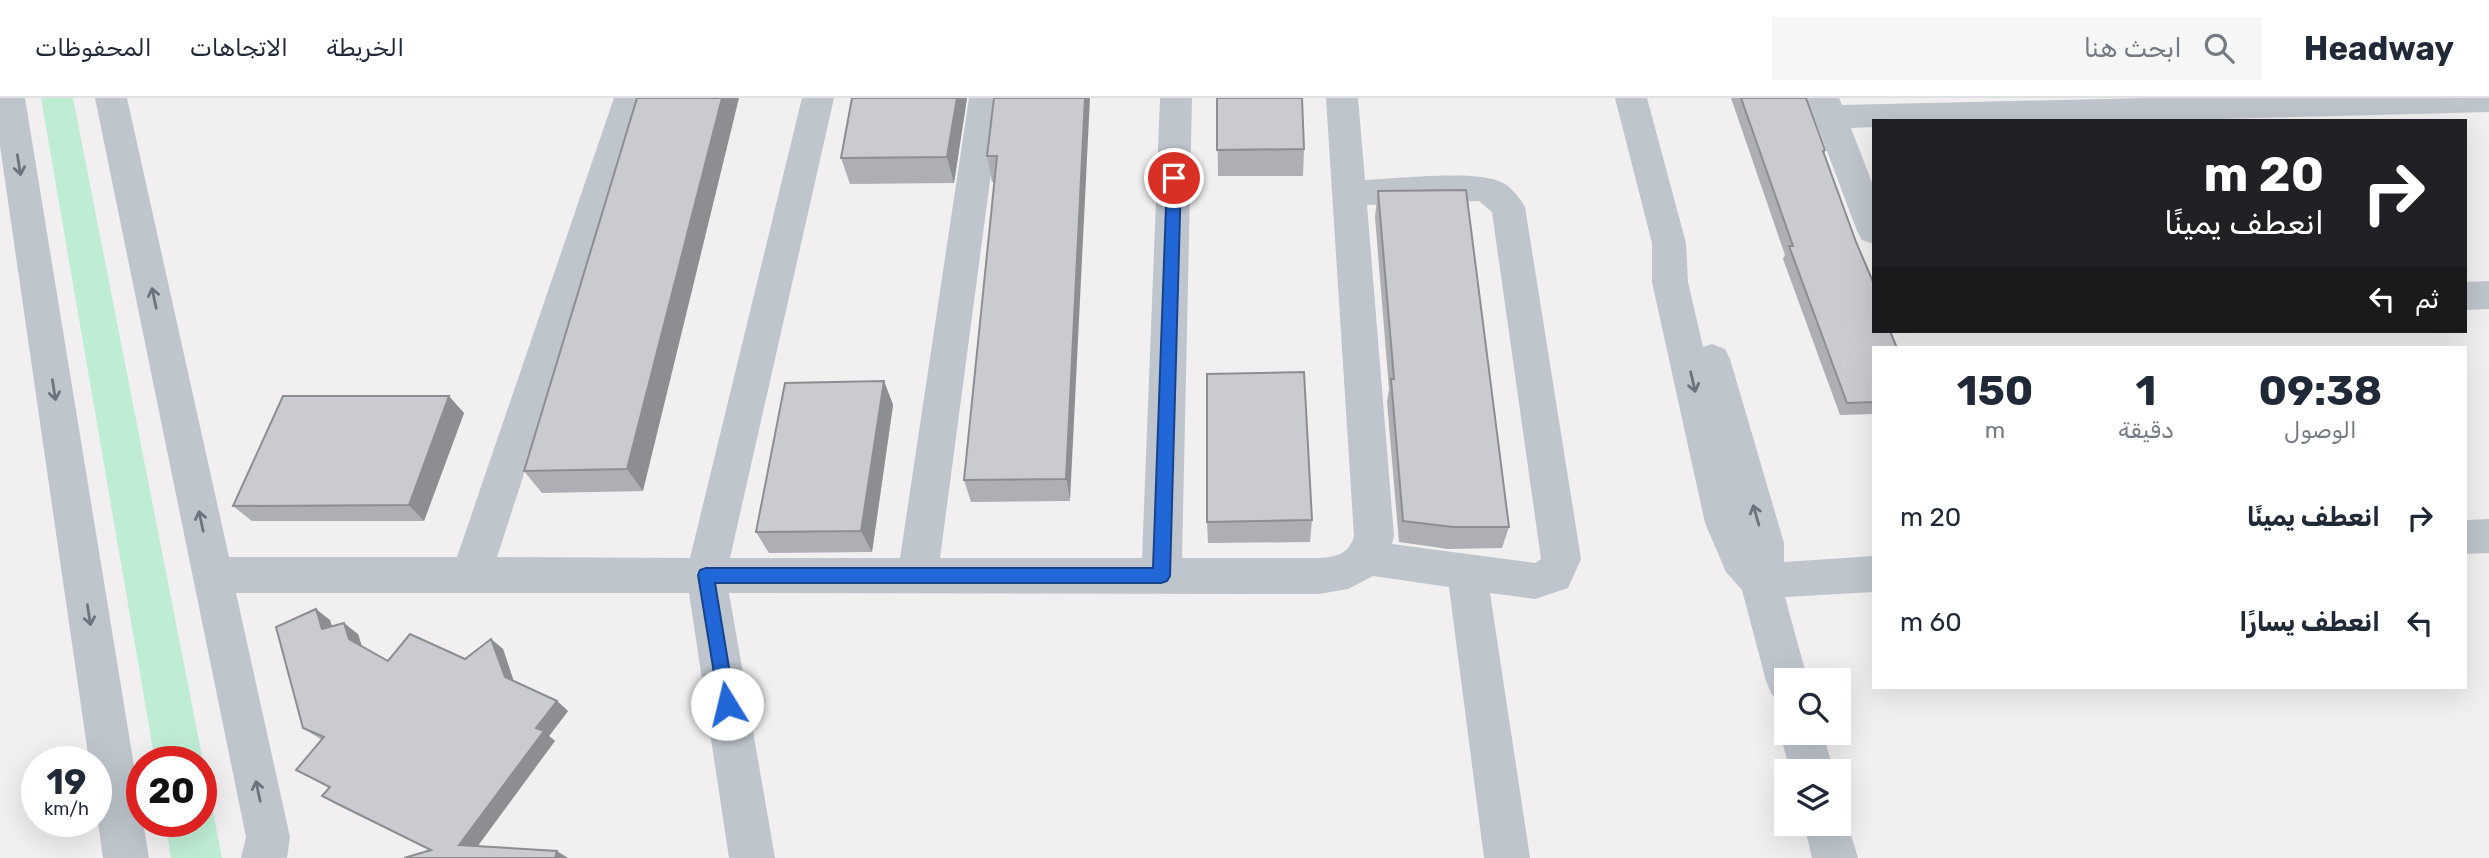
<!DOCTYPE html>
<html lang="ar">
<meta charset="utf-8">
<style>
body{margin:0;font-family:Rubik,Cairo,sans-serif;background:#f6f6f7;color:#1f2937;direction:rtl;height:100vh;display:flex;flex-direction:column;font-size:26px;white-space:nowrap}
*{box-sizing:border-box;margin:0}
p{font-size:23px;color:#747a83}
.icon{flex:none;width:38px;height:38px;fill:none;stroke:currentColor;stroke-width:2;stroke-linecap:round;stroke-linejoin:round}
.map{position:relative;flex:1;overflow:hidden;direction:ltr}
.drawer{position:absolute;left:1872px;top:248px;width:595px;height:343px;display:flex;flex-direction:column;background:#fff;border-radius:0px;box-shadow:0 7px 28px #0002;direction:rtl}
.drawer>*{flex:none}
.top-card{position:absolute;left:1872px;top:21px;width:595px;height:214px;border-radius:0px;box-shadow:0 7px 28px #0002;direction:rtl;background:#202124;color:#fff;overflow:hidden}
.tools{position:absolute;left:1774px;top:570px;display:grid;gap:14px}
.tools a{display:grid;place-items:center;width:77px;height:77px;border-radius:0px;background:#fff;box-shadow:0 7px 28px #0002;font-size:35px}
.speed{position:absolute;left:21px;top:648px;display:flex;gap:14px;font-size:35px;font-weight:700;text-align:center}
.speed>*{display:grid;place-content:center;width:91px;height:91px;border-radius:50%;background:#fff;box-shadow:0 7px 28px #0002;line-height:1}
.speed small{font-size:18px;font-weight:400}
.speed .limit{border:10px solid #d22;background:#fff;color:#111}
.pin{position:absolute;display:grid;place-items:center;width:60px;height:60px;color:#fff;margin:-30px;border:4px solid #fff;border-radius:50%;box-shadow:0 2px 7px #0007}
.me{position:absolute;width:77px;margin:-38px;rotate:351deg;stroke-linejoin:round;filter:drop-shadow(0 0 5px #0008)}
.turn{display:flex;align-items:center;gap:24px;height:147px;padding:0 28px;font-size:32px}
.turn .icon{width:91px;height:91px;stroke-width:2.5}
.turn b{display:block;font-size:49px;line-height:60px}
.then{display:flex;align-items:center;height:66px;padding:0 28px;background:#0003;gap:14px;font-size:26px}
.eta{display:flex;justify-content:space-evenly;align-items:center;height:119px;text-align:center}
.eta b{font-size:42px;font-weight:700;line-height:49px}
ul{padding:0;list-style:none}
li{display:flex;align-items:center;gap:21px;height:105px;padding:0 28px}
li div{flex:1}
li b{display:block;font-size:26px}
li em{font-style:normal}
header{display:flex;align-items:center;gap:42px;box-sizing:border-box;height:98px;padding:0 35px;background:#fff;border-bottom:2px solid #e0e1e3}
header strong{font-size:33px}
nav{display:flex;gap:38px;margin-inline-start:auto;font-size:24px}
.search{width:490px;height:63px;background:#f6f6f7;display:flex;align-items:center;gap:18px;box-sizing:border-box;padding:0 24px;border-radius:0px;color:#747a83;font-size:26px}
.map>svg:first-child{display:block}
.green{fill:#bfedd4}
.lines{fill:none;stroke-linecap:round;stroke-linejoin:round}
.minor{fill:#bec5cd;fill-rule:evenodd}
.wall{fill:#adafb4}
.shaded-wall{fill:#8d8e92}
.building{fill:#c9cbd1;stroke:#8d8e92;stroke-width:2}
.oneway{stroke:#6b747d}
.route{fill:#2267d8;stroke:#16438c;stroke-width:2}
</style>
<header>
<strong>Headway</strong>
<div class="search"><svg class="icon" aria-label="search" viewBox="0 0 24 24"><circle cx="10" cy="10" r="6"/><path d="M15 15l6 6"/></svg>ابحث هنا</div>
<nav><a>الخريطة</a><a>الاتجاهات</a><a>المحفوظات</a></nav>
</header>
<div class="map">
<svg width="2489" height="760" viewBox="0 0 2489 760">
<rect width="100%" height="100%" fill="#f1efef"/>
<path class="green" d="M 41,0 L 73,0 L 222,760 L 171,760 L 165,723 L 201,723 L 201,663 L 155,663 Z"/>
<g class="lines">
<g class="minor">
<path d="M 0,0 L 25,0 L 149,760 L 103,760 L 96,711 L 96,663 L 89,663 L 0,48 Z"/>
<path d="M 95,0 L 127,0 L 229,459 L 457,459 L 614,0 L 646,0 L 497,459 L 690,460 L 802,0 L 834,0 L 730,460 L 900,460 L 969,0 L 1001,0 L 940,460 L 1142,460 L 1160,0 L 1192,0 L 1182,460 L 1319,460 C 1336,459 1349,456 1354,438 L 1326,0 L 1358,0 L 1365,82 C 1397,81 1476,71 1503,85 C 1512,90 1520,100 1525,109 L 1581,461 L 1568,490 L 1535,501 L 1490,495 L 1530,760 L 1484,760 L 1449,489 L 1373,478 L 1348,491 L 1319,496 L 729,495 L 775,760 L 729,760 L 689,495 L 236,495 L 290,739 L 287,760 L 241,760 L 246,739 ZM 1479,103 L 1492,114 L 1541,461 L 1535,465 L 1392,446 L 1394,438 L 1367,107 Z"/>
<path d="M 1615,0 L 1647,0 L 1686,145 L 1688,184 L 1703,249 L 1712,246 L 1725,251 L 1730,261 L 1784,445 L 1784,464 L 1874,458 L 1874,494 L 1785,499 L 1808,583 L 1787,583 L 1787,602 L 1772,597 L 1766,583 L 1742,492 L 1726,474 L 1705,425 L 1652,184 L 1652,145 Z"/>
<path d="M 1807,0 L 1839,0 L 1842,7 L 2146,0 L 2489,0 L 2489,14 L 2142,23 L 1874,23 L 1874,29 L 1851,30 L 1874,90 L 1874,146 L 1862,142 L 1857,133 Z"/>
<path d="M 2489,183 L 2489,211 L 2466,212 L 2466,184 Z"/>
<path d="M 2489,421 L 2489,455 L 2466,456 L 2466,422 Z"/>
<path d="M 1786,621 L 1787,635 L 1823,635 L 1834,674 L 1790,674 L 1780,635 Z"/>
<path d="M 1839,710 L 1848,726 L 1858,760 L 1812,760 L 1804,726 L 1839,726 Z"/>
</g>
</g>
<g class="wall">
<path d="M 637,0 L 643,393 L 542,395 L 524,373 Z"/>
<path d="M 967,0 L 954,85 L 850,86 L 841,60 Z"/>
<path d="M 994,0 L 1070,403 L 971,404 L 964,382 L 995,84 L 992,84 L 987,58 Z"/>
<path d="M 1217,0 L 1304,51 L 1303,78 L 1218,78 Z"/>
<path d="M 1731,0 L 1806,0 L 1825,52 L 1824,56 L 1874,250 L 1874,316 L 1840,317 L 1783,161 L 1785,157 Z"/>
<path d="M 1378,93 L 1509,429 L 1502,450 L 1448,451 L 1399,444 L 1387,304 L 1389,291 L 1375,119 Z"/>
<path d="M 884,283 L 893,307 L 872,454 L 769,455 L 756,434 Z"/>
<path d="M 464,315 L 424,423 L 252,423 L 233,408 Z"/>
<path d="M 1312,422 L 1310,444 L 1208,445 L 1207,424 Z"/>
<path d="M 330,522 L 332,528 L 358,536 L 362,549 L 388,563 L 465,561 L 491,541 L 503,551 L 514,584 L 557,603 L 568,613 L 549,638 L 555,643 L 429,752 L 337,707 L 322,698 L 329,690 L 296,672 L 322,642 L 303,630 Z"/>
</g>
<g class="shaded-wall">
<path d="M 722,0 L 739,0 L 643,393 L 627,371 Z"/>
<path d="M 957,0 L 967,0 L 954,85 L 947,59 Z"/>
<path d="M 1085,0 L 1090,0 L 1070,403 L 1066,381 Z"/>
<path d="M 884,283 L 893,307 L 872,454 L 861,433 Z"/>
<path d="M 449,298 L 464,315 L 424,423 L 409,407 Z"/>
<path d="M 316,511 L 330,522 L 336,542 L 322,531 Z"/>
<path d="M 344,525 L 358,536 L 363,552 L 349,541 Z"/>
<path d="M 491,541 L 503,551 L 516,590 L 505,579 Z"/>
<path d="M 557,603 L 568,613 L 549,638 L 555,643 L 472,756 L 459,747 L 536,630 Z"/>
<path d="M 557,753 L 568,760 L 555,760 Z"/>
</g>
<g class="building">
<path d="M 637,0 L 722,0 L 627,371 L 524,373 Z"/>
<path d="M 852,0 L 957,0 L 947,59 L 841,60 Z"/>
<path d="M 994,0 L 1085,0 L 1066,381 L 964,382 L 997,58 L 987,58 Z"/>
<path d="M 1217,0 L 1302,0 L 1304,51 L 1217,52 Z"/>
<path d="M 1741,0 L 1806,0 L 1825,52 L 1823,53 L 1856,144 L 1874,186 L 1874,233 L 1890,233 L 1897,250 L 1874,250 L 1874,304 L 1847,305 L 1789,148 L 1793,148 Z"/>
<path d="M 1466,92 L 1509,429 L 1453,429 L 1403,423 L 1391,281 L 1394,281 L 1378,93 Z"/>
<path d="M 1304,274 L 1312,422 L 1207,424 L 1207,276 Z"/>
<path d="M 884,283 L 861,433 L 756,434 L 785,285 Z"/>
<path d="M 283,298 L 449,298 L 409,407 L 233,408 Z"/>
<path d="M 316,511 L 322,531 L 344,525 L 349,541 L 388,563 L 410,536 L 465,561 L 491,541 L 505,579 L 557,603 L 536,630 L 544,633 L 459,747 L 557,753 L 555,760 L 404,760 L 431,752 L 322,698 L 330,689 L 296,672 L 324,639 L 303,630 L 276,529 Z"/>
</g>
<defs><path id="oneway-shaft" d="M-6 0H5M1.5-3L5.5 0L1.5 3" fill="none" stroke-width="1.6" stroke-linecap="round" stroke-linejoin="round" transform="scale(1.75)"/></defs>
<g class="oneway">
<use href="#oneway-shaft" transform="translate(19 67) rotate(81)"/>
<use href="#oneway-shaft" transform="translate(154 200) rotate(-102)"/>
<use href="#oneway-shaft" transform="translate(1693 284) rotate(77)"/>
<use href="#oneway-shaft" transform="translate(54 292) rotate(81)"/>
<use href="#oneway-shaft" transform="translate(1756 417) rotate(-106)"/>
<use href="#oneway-shaft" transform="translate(201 423) rotate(-102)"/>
<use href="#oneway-shaft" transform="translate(89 517) rotate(81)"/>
<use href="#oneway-shaft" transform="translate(258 693) rotate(-102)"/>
</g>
<path class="route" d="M 1174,75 L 1181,80 L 1170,478 L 1167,483 L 1161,485 L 715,485 L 735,606 L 733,612 L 727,614 L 720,612 L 698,477 L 700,472 L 706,470 L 1153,470 L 1167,80 Z"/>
</svg>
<div class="tools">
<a><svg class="icon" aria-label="search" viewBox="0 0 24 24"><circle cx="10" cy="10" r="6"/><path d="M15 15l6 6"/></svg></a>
<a><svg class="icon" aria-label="layers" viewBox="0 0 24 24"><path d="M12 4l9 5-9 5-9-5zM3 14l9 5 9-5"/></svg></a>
</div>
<div class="speed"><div>19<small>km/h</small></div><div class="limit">20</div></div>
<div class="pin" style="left:1174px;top:80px;background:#d93025"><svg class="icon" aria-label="arrive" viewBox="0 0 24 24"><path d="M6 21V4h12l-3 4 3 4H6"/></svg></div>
<svg class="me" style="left:727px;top:606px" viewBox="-20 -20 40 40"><circle r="19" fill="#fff"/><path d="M0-13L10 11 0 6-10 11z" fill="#2267d8"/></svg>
<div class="top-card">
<div class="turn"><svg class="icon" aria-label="right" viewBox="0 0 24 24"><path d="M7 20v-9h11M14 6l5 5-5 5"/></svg><div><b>20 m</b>انعطف يمينًا</div></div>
<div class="then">ثم<svg class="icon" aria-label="left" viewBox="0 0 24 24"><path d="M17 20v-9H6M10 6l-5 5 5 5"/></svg></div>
</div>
<section class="drawer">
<div class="eta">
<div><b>09:38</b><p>الوصول</p></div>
<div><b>1</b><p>دقيقة</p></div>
<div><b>150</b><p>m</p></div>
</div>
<ul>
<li><svg class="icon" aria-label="right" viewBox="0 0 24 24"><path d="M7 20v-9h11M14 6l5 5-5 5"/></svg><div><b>انعطف يمينًا</b></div><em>20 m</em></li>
<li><svg class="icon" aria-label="left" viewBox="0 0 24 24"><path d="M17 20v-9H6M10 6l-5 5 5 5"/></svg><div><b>انعطف يسارًا</b></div><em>60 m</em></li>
</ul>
</section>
</div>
